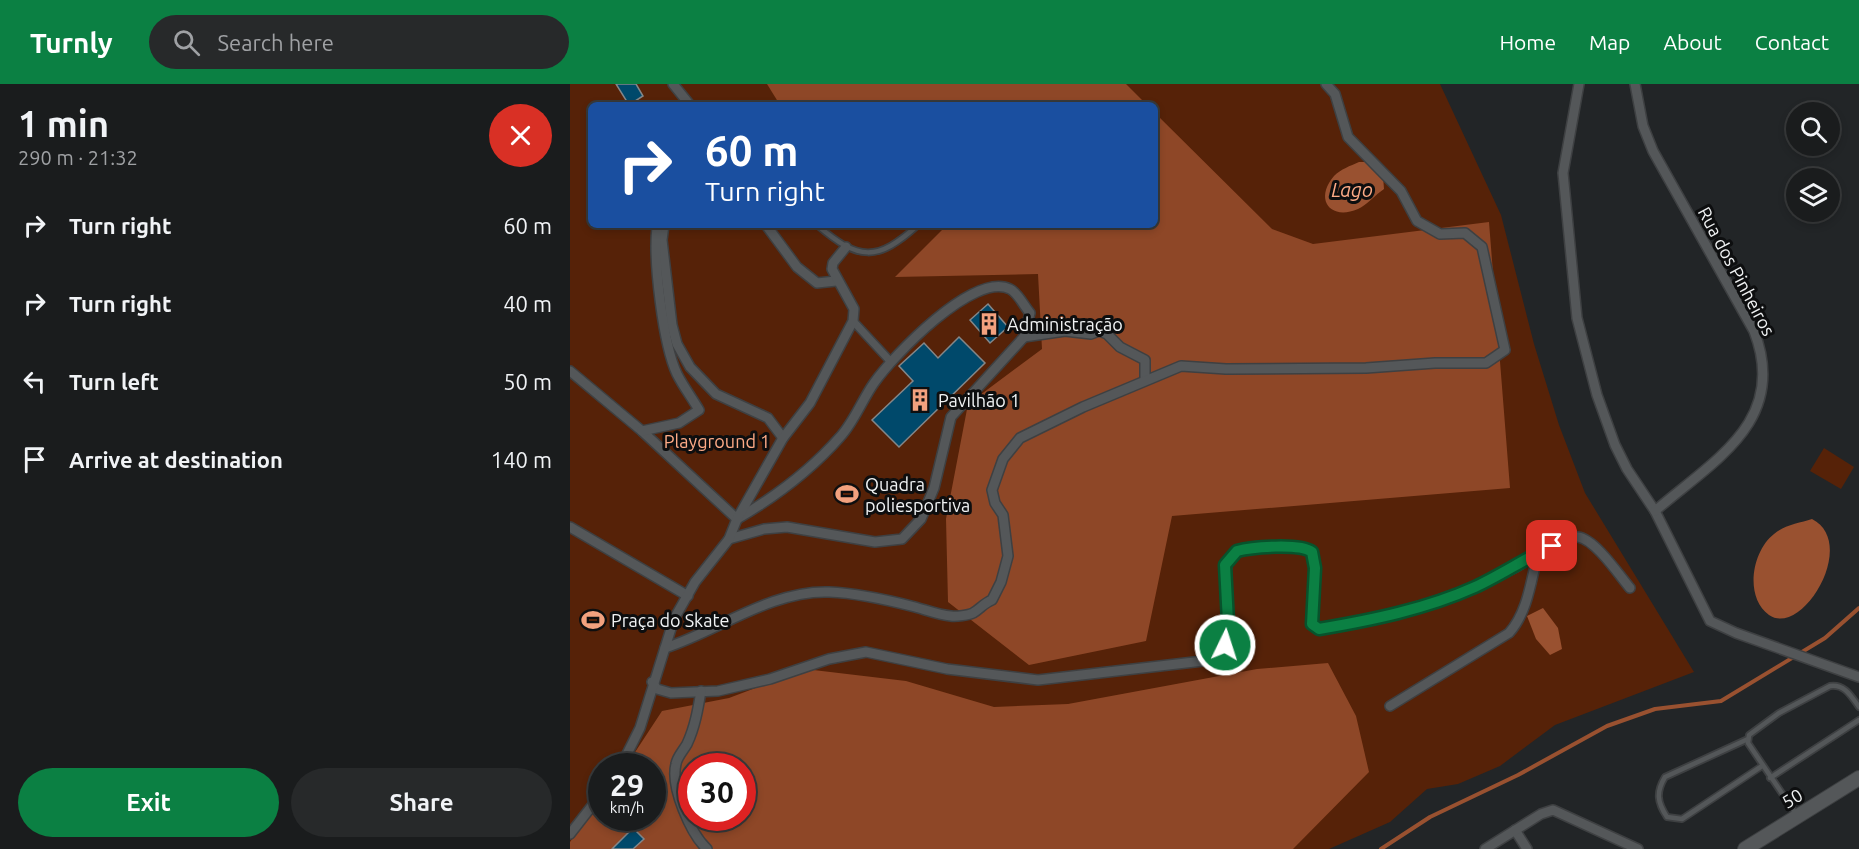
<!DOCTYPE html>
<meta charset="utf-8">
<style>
body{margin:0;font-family:Ubuntu,sans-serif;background:#27292a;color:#f1f3f6;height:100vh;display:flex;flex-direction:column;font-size:22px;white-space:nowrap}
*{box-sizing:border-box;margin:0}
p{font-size:20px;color:#9fa1a4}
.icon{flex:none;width:33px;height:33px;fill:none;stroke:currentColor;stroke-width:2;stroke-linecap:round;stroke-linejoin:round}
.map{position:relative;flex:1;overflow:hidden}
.details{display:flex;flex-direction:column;background:#1a1c1d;width:570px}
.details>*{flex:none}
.guide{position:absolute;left:18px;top:18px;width:570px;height:126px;border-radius:9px;box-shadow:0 3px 9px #0003,0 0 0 2px #383a3b;background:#1a4fa0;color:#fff;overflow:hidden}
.tools{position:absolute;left:1216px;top:18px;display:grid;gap:12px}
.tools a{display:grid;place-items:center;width:54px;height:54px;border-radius:50%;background:#1a1c1d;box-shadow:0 3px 9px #0003,0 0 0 2px #383a3b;font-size:30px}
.speed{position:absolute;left:18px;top:669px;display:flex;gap:12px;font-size:30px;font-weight:700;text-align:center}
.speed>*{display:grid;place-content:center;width:78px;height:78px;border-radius:50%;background:#1a1c1d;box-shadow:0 3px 9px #0003,0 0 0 2px #383a3b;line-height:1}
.speed small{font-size:15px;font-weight:400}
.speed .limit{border:9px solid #d22;background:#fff;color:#111}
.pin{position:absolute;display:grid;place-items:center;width:51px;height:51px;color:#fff;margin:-26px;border-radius:12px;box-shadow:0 3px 9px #0006}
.me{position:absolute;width:66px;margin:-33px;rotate:4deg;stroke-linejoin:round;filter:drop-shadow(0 0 4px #0008)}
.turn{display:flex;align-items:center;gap:21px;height:126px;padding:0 18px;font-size:27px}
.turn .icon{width:78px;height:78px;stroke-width:2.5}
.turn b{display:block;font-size:42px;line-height:51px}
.round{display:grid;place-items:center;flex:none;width:63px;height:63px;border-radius:32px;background:#27292a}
.headline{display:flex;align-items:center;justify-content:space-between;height:102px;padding:0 18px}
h1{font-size:36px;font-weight:600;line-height:45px}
.action{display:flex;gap:12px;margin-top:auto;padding:12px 18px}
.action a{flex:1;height:69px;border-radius:36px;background:#0b8043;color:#fff;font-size:24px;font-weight:600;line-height:69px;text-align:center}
.action a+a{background:#27292a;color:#f1f3f6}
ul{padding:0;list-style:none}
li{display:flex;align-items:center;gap:18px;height:78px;padding:0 18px}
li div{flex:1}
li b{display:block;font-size:22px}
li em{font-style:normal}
header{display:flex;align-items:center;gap:36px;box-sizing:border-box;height:84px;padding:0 30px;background:#0b8043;color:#fff}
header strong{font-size:28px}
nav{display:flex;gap:33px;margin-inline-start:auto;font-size:21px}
.search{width:420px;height:54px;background:#27292a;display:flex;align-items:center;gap:15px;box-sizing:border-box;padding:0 21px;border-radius:33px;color:#9fa1a4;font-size:22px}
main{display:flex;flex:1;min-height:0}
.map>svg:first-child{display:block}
.green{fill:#562208;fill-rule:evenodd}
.forest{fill:#8e4727;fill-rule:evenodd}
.water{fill:#995130}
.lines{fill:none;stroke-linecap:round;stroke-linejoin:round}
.stream{stroke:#995130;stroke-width:4}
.building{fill:#00496b;stroke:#848789;stroke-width:1.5}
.service-casing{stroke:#3e4042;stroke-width:8}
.pedestrian-casing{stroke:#3e4042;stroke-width:10}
.minor-casing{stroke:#3e4042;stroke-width:12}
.secondary-casing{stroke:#3e4042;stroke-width:16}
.service{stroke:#545759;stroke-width:4.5}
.pedestrian{stroke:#545759;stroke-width:7}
.minor{stroke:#545759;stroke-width:9}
.secondary{stroke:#545759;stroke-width:14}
.route-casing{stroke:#07532c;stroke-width:15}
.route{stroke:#0b8043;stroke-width:10}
.labels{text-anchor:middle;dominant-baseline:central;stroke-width:6;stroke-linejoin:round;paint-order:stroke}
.street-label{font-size:18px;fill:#f1f3f4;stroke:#0d0e0f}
.poi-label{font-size:18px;fill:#f1f3f4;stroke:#0d0e0f;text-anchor:start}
.park-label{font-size:18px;fill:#feab87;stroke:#0d0e0f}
.water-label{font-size:20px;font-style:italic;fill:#fdaa86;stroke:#0d0e0f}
</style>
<header>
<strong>Turnly</strong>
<div class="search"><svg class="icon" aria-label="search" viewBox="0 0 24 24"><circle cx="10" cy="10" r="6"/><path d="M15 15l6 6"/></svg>Search here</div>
<nav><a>Home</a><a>Map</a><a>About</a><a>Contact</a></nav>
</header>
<main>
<section class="details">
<div class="headline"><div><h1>1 min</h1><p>290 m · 21:32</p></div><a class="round" style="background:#d93025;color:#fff"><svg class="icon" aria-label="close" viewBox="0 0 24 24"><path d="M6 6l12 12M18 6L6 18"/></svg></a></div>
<ul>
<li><svg class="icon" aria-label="right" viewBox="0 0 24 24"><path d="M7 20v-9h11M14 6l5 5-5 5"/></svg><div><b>Turn right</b></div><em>60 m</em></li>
<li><svg class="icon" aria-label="right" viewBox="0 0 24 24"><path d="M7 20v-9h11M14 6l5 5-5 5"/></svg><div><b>Turn right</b></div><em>40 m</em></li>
<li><svg class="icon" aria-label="left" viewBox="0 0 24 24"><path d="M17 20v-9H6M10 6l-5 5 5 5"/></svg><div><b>Turn left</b></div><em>50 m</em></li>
<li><svg class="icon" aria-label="arrive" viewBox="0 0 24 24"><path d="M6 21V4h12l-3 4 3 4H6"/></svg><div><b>Arrive at destination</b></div><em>140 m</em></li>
</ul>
<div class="action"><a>Exit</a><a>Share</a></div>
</section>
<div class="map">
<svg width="1289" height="765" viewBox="0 0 1289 765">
<rect width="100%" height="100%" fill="#222527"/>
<g class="green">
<path d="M 0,0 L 870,0 L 931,131 L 964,260 L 989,341 L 1015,409 L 1124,588 L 985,641 L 930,682 L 888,700 L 857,705 L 820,738 L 759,765 L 0,765 ZM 21,21 L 585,21 L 585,141 L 21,141 ZM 32,682 L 82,682 L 82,734 L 32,734 ZM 122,682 L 172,682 L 172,734 L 122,734 Z"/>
<path d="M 1254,364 L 1284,383 L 1271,405 L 1240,387 Z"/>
</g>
<g class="forest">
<path d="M 197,0 L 556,0 L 577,21 L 210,21 Z"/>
<path d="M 585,29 L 702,145 L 743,160 L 919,138 L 940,404 L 602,432 L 576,557 L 459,581 L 378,518 L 376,435 L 398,320 L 472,265 L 468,190 L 325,193 L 377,141 L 585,141 Z"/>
<path d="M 758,579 L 786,632 L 799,688 L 723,765 L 0,765 L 0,758 L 31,715 L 32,734 L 82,734 L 82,682 L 56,682 L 92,627 L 159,614 L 235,585 L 336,597 L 424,623 L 498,620 L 687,585 ZM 122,682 L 172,682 L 172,734 L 122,734 Z"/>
</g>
<g class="water">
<path d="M 789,78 L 798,78 L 813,92 L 814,105 C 805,111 797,121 788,125 C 760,137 744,115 764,92 C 771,85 780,82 789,78 Z"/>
<path d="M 1242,435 C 1289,459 1232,554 1199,531 C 1174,513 1182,467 1204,450 C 1214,441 1230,439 1242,435 Z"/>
<path d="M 973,524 L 988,544 L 992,565 L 980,571 L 966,555 L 957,532 Z"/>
</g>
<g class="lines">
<path class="stream" d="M 811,765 L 860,733 L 948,691 L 1037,642 L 1085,625 L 1151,617 L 1255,554 L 1289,524"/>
</g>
<g class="building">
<path d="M 46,0 L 66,0 L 73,12 L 59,21 Z"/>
<path d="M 418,220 L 438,243 L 420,259 L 400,236 Z"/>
<path d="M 389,253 L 415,279 L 329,363 L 302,336 L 343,297 L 329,282 L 354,259 L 368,274 Z"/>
<path d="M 63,744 L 74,755 L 63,765 L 42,765 Z"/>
</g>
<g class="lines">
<g class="service-casing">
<g id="service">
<path d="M 247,141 C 289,177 307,178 348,141"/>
<path d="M 1178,655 L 1095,693 C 1086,708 1087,718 1097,733 L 1112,735 L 1192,682"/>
<path d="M 1200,694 L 1289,636"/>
<path d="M 1226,730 L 1178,659 L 1179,651 L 1209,629 L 1260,602 C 1275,600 1281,612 1289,623"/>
</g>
</g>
<g class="pedestrian-casing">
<path id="pedestrian" d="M 283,237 L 321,278"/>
</g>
<g class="minor-casing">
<g id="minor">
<path d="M 103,0 L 120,21"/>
<path d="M 1009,0 L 993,89 L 1007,234 L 1027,311 L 1045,361 L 1057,385 L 1085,427 L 1140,537 L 1166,549 L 1289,593"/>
<path d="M 1065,0 L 1073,42 L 1083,67 L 1184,247 C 1219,337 1144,376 1085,427"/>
<path d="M 94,141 L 92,156 L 102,241 L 107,260 L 120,283 L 146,310 L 198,334 L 213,354"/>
<path d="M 196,141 L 227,183 L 247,199 L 266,197"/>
<path d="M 454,253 L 495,247 L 521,250 L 529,247 L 537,250 L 550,263 L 575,276 L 575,296"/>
<path d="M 0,287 L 72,347 L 167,435 C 205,413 241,386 270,353 C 284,338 292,316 304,299 C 323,272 404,187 440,205 C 448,209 454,222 460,229 L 454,253 L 381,333 L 364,404 L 351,435 L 332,455 L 305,458 L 217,443 L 194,445 L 159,455"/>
<path d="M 72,347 L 109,339 L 129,326 C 122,314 113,302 107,290 C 93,260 83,176 87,143"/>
<path d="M 0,443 L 118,512"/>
<path d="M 95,564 C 148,547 201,506 259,508 C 287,509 318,516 345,523 C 356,526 369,531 381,532 C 386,533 399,531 403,529 C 410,525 414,519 422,516 L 431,498 L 438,472 L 433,431 L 425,419 L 422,406 L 433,375 L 450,354 L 513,323 L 611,282 L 656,285 L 796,284 L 865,279 L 916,279 L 935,266 L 912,163 L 895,149 L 870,150 L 847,137 L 831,107 L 778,53 L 765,10 L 756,0"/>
<path d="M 82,598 L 87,605 L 101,609 L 148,607 L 200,595 L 259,575 L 296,568 L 377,585 L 468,596 L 633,577 C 641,574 651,571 655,562 C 665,540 644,479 666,468 C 685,458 714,464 735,464 L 742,468 L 745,484 L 742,540 L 749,545 C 817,534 885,516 946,483 C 964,473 987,452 1008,453 C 1025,455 1049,491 1060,504"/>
<path d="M 131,607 C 128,625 125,643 117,660 C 113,667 107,673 106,680 C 100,703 121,750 137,765"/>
<path d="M 820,622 L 939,549 C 958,528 961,496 968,469"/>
<path d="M 51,682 L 70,644 L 104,535 L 125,498 L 159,455 L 167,435 L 213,354 L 240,319 L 283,237 L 284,225 L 262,185 L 263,179 L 276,163"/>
<path d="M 945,746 L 957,765"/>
<path d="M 0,750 L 32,709"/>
<path d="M 915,765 L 971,730 L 983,726 L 1068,765"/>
</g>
</g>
<g class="secondary-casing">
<path id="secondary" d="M 1175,765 L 1289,694"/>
</g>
<use href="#service" class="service"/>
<use href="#pedestrian" class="pedestrian"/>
<use href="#minor" class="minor"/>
<use href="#secondary" class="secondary"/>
</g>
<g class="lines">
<g class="route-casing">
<path id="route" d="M 655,561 L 658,538 L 655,481 L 667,467 C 682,463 730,459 742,468 L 745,484 L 742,540 L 749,545 C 802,536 856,525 905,503 C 931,491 956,474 982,462"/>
</g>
<use href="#route" class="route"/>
</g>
<defs>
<g id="building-bare" transform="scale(1.8)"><path d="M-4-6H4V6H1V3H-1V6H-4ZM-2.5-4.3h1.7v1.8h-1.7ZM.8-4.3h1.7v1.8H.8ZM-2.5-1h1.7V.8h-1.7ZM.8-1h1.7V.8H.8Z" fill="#f2a17e" stroke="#0d0e0f" stroke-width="2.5" paint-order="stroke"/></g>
<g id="stadium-bare" transform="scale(1.8)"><path d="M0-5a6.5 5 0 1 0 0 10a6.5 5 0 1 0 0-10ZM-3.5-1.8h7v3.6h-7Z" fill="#f2a17e" stroke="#0d0e0f" stroke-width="2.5" paint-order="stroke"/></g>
</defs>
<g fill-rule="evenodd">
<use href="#building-bare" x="419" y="240"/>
<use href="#building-bare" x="350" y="316"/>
<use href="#stadium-bare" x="277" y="410"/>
<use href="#stadium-bare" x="23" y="536"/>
</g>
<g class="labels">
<g class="street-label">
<text transform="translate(1167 187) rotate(62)">Rua dos Pinheiros</text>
<text transform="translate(1222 714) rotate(-32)">50</text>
</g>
<g class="poi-label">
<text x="437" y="240">Administração</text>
<text x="368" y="316">Pavilhão 1</text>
<text x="295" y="400">Quadra<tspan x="295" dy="21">poliesportiva</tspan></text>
<text x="41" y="536">Praça do Skate</text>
</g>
<g class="park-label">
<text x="147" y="357">Playground 1</text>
</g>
<g class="water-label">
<text x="782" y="105">Lago</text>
</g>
</g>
</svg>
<div class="tools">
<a><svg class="icon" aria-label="search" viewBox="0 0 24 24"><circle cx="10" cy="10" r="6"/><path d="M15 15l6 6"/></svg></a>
<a><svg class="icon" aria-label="layers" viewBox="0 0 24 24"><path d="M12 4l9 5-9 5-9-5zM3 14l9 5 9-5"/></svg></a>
</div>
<div class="speed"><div>29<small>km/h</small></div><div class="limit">30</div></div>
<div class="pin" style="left:982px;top:462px;background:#d93025"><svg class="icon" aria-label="arrive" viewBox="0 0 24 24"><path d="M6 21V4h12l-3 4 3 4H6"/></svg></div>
<svg class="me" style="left:655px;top:561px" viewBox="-20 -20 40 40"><circle r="17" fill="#0b8043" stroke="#fff" stroke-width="3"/><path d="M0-11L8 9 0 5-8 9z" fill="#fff"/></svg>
<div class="guide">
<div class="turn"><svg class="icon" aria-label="right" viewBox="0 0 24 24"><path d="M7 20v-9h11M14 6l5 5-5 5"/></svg><div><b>60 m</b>Turn right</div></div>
</div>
</div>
</main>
